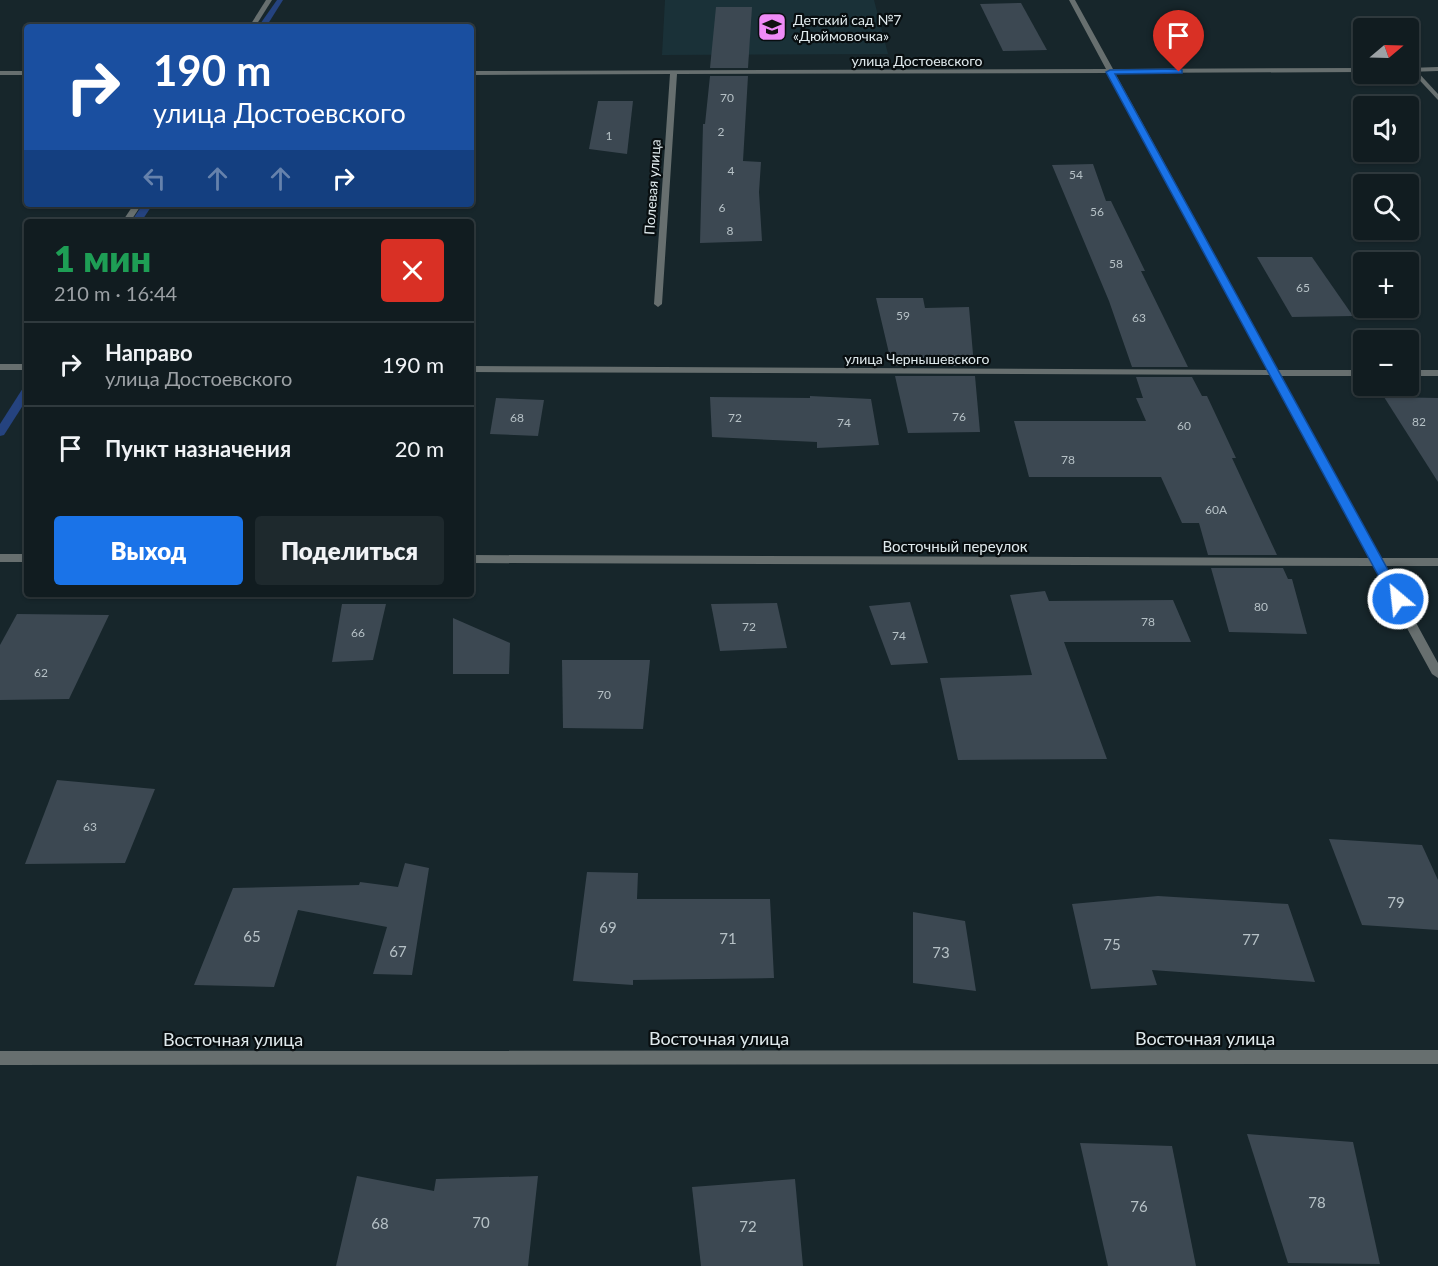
<!DOCTYPE html>
<html lang="ru">
<meta charset="utf-8">
<style>
body{margin:0;font-family:Lato,sans-serif;background:#1e292d;color:#f1f3f6;height:100vh;display:flex;flex-direction:column;font-size:22px;white-space:nowrap}
*{box-sizing:border-box;margin:0}
p{font-size:20px;color:#9ca1a5}
.icon{flex:none;width:33px;height:33px;fill:none;stroke:currentColor;stroke-width:2;stroke-linecap:round;stroke-linejoin:round}
.map{position:relative;flex:1;overflow:hidden}
.sheet{position:absolute;left:24px;top:219px;width:450px;height:378px;display:flex;flex-direction:column;background:#111c20;border-radius:6px;box-shadow:0 2px 4px #0004,0 0 0 2px #303a3e}
.sheet>*{flex:none}
.hud{position:absolute;left:24px;top:24px;width:450px;height:183px;border-radius:6px;box-shadow:0 2px 4px #0004,0 0 0 2px #303a3e;background:#1a4fa0;color:#fff;overflow:hidden}
.needle{width:39px;rotate:71deg}
.fabs{position:absolute;left:1353px;top:18px;display:grid;gap:12px}
.fabs a{display:grid;place-items:center;width:66px;height:66px;border-radius:6px;background:#111c20;box-shadow:0 2px 4px #0004,0 0 0 2px #303a3e;font-size:30px}
.pin{position:absolute;display:grid;place-items:center;width:51px;height:51px;color:#fff;margin:-62px -26px;border-radius:50% 50% 50% 0;rotate:-45deg;box-shadow:0 0 6px #0007}
.pin .icon{rotate:45deg}
.me{position:absolute;width:66px;margin:-33px;rotate:332deg;stroke-linejoin:round;filter:drop-shadow(0 0 4px #0008)}
.turn{display:flex;align-items:center;gap:21px;height:126px;padding:0 30px;font-size:27px}
.turn .icon{width:78px;height:78px;stroke-width:2.5}
.turn b{display:block;font-size:42px;line-height:51px}
.lanes{display:flex;align-items:center;height:57px;padding:0 30px;background:#0003;justify-content:center;gap:30px;direction:ltr}
.lanes .off{opacity:.35}
.round{display:grid;place-items:center;flex:none;width:63px;height:63px;border-radius:6px;background:#1e292d}
.headline{display:flex;align-items:center;justify-content:space-between;height:102px;padding:0 30px}
h1{font-size:36px;font-weight:800;line-height:45px;color:#1e9e55}
.cta{display:flex;gap:12px;margin-top:auto;padding:12px 30px}
.cta a{flex:1;height:69px;border-radius:6px;background:#1a73e8;color:#fff;font-size:24px;font-weight:800;line-height:69px;text-align:center}
.cta a+a{background:#1e292d;color:#f1f3f6}
ul{padding:0;list-style:none}
li{display:flex;align-items:center;gap:18px;height:84px;padding:0 30px;border-top:2px solid #303a3e}
li div{flex:1}
li b{display:block;font-size:22px}
li em{font-style:normal}
.map>svg:first-child{display:block}
.built{fill:#1a3138}
.lines{fill:none;stroke-linecap:round;stroke-linejoin:round}
.stream{fill:#25437f;fill-rule:evenodd}
.building{fill:#3c4852}
.service{fill:#676f6f;fill-rule:evenodd}
.minor{fill:#676f6f;fill-rule:evenodd}
.route{fill:#1a73e8;stroke:#114b97;stroke-width:1.5}
.labels{text-anchor:middle;dominant-baseline:central;stroke-width:4.5;stroke-linejoin:round;paint-order:stroke}
.number-label{font-size:12px;fill:#b6c1c6}
.far-poi-label{font-size:14px;fill:#dfe9ec;stroke:#080e10;text-anchor:start}
.far-street-label{font-size:14px;fill:#dfe9ec;stroke:#080e10}
.street-label{font-size:15px;fill:#dfe9ec;stroke:#080e10}
.near-number-label{font-size:15px;fill:#b6c1c6}
.near-street-label{font-size:18px;fill:#dfe9ec;stroke:#080e10}
</style>
<div class="map">
<svg width="1438" height="1266" viewBox="0 0 1438 1266">
<rect width="100%" height="100%" fill="#17262b"/>
<path class="built" d="M 665,0 L 874,0 L 888,54 L 662,55 Z"/>
<g class="lines">
<g class="stream">
<path d="M 277,0 L 283,0 L 266,27 L 258,27 Z"/>
<path d="M 143,204 L 153,204 L 141,222 L 131,222 Z"/>
<path d="M 27,387 L 27,399 L 4,435 L 0,436 L 0,424 L 23,388 Z"/>
</g>
</g>
<g class="building">
<path d="M 1021,3 L 1047,50 L 1003,51 L 980,4 Z"/>
<path d="M 716,7 L 752,7 L 748,68 L 710,68 Z"/>
<path d="M 710,76 L 748,76 L 743,161 L 761,162 L 759,192 L 762,241 L 700,243 L 703,124 L 705,124 Z"/>
<path d="M 598,101 L 633,101 L 627,154 L 589,149 Z"/>
<path d="M 1093,164 L 1106,201 L 1111,201 L 1145,271 L 1141,271 L 1188,367 L 1132,367 L 1109,301 L 1052,165 Z"/>
<path d="M 1257,257 L 1312,257 L 1353,316 L 1292,317 Z"/>
<path d="M 876,298 L 923,298 L 925,308 L 969,307 L 974,366 L 892,366 Z"/>
<path d="M 895,376 L 975,376 L 980,432 L 908,433 Z"/>
<path d="M 1136,377 L 1192,377 L 1202,396 L 1207,396 L 1236,458 L 1232,458 L 1277,555 L 1208,555 L 1199,523 L 1182,523 L 1161,477 L 1029,477 L 1014,421 L 1146,421 L 1136,398 L 1143,398 Z"/>
<path d="M 810,396 L 871,399 L 879,445 L 817,448 L 817,442 L 712,437 L 710,397 L 810,398 Z"/>
<path d="M 1384,397 L 1438,398 L 1438,482 Z"/>
<path d="M 496,398 L 544,400 L 538,436 L 490,434 Z"/>
<path d="M 1211,568 L 1283,568 L 1288,579 L 1292,579 L 1307,634 L 1229,632 Z"/>
<path d="M 1045,591 L 1049,601 L 1173,600 L 1191,642 L 1064,642 L 1107,759 L 958,760 L 940,678 L 1032,675 L 1010,595 Z"/>
<path d="M 910,602 L 928,663 L 891,665 L 869,606 Z"/>
<path d="M 777,603 L 787,648 L 720,651 L 711,604 Z"/>
<path d="M 342,604 L 386,604 L 373,660 L 332,662 Z"/>
<path d="M 17,614 L 109,615 L 69,699 L 0,700 L 0,645 Z"/>
<path d="M 453,618 L 510,643 L 509,674 L 453,674 Z"/>
<path d="M 562,660 L 650,660 L 643,729 L 563,728 Z"/>
<path d="M 57,780 L 155,789 L 125,863 L 25,864 Z"/>
<path d="M 1329,839 L 1422,845 L 1438,880 L 1438,930 L 1362,925 Z"/>
<path d="M 405,863 L 429,868 L 412,975 L 373,974 L 387,927 L 298,910 L 274,987 L 194,985 L 233,888 L 359,885 L 360,882 L 398,887 Z"/>
<path d="M 587,872 L 638,873 L 637,899 L 770,899 L 774,978 L 633,980 L 633,985 L 573,981 Z"/>
<path d="M 1158,896 L 1288,904 L 1315,982 L 1152,970 L 1157,985 L 1091,989 L 1072,904 Z"/>
<path d="M 913,912 L 965,921 L 976,991 L 913,983 Z"/>
<path d="M 1247,1134 L 1353,1142 L 1380,1264 L 1288,1263 Z"/>
<path d="M 1080,1143 L 1172,1146 L 1196,1266 L 1108,1266 Z"/>
<path d="M 357,1176 L 434,1191 L 436,1179 L 538,1176 L 528,1266 L 336,1266 Z"/>
<path d="M 795,1179 L 803,1266 L 701,1266 L 692,1187 Z"/>
</g>
<g class="lines">
<path class="service" d="M 1411,69 L 1415,69 L 1438,94 L 1438,100 L 1411,71 Z"/>
<g class="minor">
<path d="M 266,0 L 272,0 L 255,27 L 249,27 Z"/>
<path d="M 1069,0 L 1075,0 L 1113,69 L 1364,68 L 1364,72 L 1115,73 L 1278,370 L 1364,370 L 1364,376 L 1281,376 L 1381,558 L 1438,558 L 1438,566 L 1385,566 L 1438,663 L 1438,678 L 1432,674 L 1373,566 L 471,563 L 471,555 L 1369,558 L 1271,375 L 471,372 L 471,366 L 1268,370 L 1108,73 L 677,74 L 662,304 L 658,307 L 654,304 L 670,74 L 471,75 L 471,71 L 1106,69 Z"/>
<path d="M 1438,67 L 1438,71 L 1408,72 L 1408,68 Z"/>
<rect x="0" y="71" width="27" height="4"/>
<path d="M 134,204 L 142,204 L 130,222 L 122,222 Z"/>
<rect x="0" y="364" width="27" height="6"/>
<rect x="1408" y="370" width="30" height="6"/>
<rect x="0" y="554" width="27" height="8"/>
<path d="M 1438,1050 L 1438,1064 L 0,1065 L 0,1051 Z"/>
</g>
</g>
<path class="route" d="M 1179,69 L 1182,70 L 1182,73 L 1115,74 L 1404,599 L 1402,602 L 1398,604 L 1391,599 L 1106,72 L 1110,70 Z"/>
<defs>
<g id="school-square" transform="scale(1.5)"><rect x="-9" y="-9" width="18" height="18" rx="4" fill="#ef8bf7" stroke="#080e10"/><path d="M0-5L7-2L0 1L-7-2ZM-4 1L0 2.5L4 1V4Q0 6-4 4Z" fill="#111"/></g>
</defs>
<g fill-rule="evenodd">
<use href="#school-square" x="772" y="27"/>
</g>
<g class="labels">
<g class="number-label">
<text x="727" y="97">70</text>
<text x="721" y="131">2</text>
<text x="609" y="135">1</text>
<text x="731" y="170">4</text>
<text x="1076" y="174">54</text>
<text x="722" y="207">6</text>
<text x="1097" y="211">56</text>
<text x="730" y="230">8</text>
<text x="1116" y="263">58</text>
<text x="1303" y="287">65</text>
<text x="903" y="315">59</text>
<text x="1139" y="317">63</text>
<text x="959" y="416">76</text>
<text x="517" y="417">68</text>
<text x="735" y="417">72</text>
<text x="1419" y="421">82</text>
<text x="844" y="422">74</text>
<text x="1184" y="425">60</text>
<text x="1068" y="459">78</text>
<text x="1216" y="509">60А</text>
<text x="1261" y="606">80</text>
<text x="1148" y="621">78</text>
<text x="749" y="626">72</text>
<text x="358" y="632">66</text>
<text x="899" y="635">74</text>
<text x="41" y="672">62</text>
<text x="604" y="694">70</text>
<text x="90" y="826">63</text>
</g>
<g class="far-poi-label">
<text x="793" y="19">Детский сад №7<tspan x="793" dy="16">«Дюймовочка»</tspan></text>
</g>
<g class="far-street-label">
<text x="917" y="60">улица Достоевского</text>
<text transform="translate(652 187) rotate(-86)">Полевая улица</text>
<text x="917" y="358">улица Чернышевского</text>
</g>
<g class="street-label">
<text x="955" y="546">Восточный переулок</text>
</g>
<g class="near-number-label">
<text x="1396" y="902">79</text>
<text x="608" y="927">69</text>
<text x="252" y="936">65</text>
<text x="728" y="938">71</text>
<text x="1251" y="939">77</text>
<text x="1112" y="944">75</text>
<text x="398" y="951">67</text>
<text x="941" y="952">73</text>
<text x="1317" y="1202">78</text>
<text x="1139" y="1206">76</text>
<text x="481" y="1222">70</text>
<text x="380" y="1223">68</text>
<text x="748" y="1226">72</text>
</g>
<g class="near-street-label">
<text x="719" y="1038">Восточная улица</text>
<text x="1205" y="1038">Восточная улица</text>
<text x="233" y="1039">Восточная улица</text>
</g>
</g>
</svg>
<div class="fabs">
<a><svg class="needle" viewBox="-14 -14 28 28"><path d="M0-13l5 13h-10z" fill="#e53935"/><path d="M0 13l5-13h-10z" fill="#9ca1a5"/></svg></a>
<a><svg class="icon" aria-label="sound" viewBox="0 0 24 24"><path d="M4 9h4l5-4v14l-5-4H4zM17 9q2 3 0 6"/></svg></a>
<a><svg class="icon" aria-label="search" viewBox="0 0 24 24"><circle cx="10" cy="10" r="6"/><path d="M15 15l6 6"/></svg></a>
<a>+</a>
<a>−</a>
</div>
<div class="pin" style="left:1179px;top:72px;background:#d93025"><svg class="icon" aria-label="arrive" viewBox="0 0 24 24"><path d="M6 21V4h12l-3 4 3 4H6"/></svg></div>
<svg class="me" style="left:1398px;top:599px" viewBox="-20 -20 40 40"><circle r="17" fill="#1a73e8" stroke="#fff" stroke-width="3"/><path d="M0-11L8 9 0 5-8 9z" fill="#fff"/></svg>
<div class="hud">
<div class="turn"><svg class="icon" aria-label="right" viewBox="0 0 24 24"><path d="M7 20v-9h11M14 6l5 5-5 5"/></svg><div><b>190 m</b>улица Достоевского</div></div>
<div class="lanes"><svg class="icon off" aria-label="left" viewBox="0 0 24 24"><path d="M17 20v-9H6M10 6l-5 5 5 5"/></svg><svg class="icon off" aria-label="ahead" viewBox="0 0 24 24"><path d="M12 20V5M6 11l6-6 6 6"/></svg><svg class="icon off" aria-label="ahead" viewBox="0 0 24 24"><path d="M12 20V5M6 11l6-6 6 6"/></svg><svg class="icon" aria-label="right" viewBox="0 0 24 24"><path d="M7 20v-9h11M14 6l5 5-5 5"/></svg></div>
</div>
<section class="sheet">
<div class="headline"><div><h1>1 мин</h1><p>210 m · 16:44</p></div><a class="round" style="background:#d93025;color:#fff"><svg class="icon" aria-label="close" viewBox="0 0 24 24"><path d="M6 6l12 12M18 6L6 18"/></svg></a></div>
<ul>
<li><svg class="icon" aria-label="right" viewBox="0 0 24 24"><path d="M7 20v-9h11M14 6l5 5-5 5"/></svg><div><b>Направо</b><p>улица Достоевского</p></div><em>190 m</em></li>
<li><svg class="icon" aria-label="arrive" viewBox="0 0 24 24"><path d="M6 21V4h12l-3 4 3 4H6"/></svg><div><b>Пункт назначения</b></div><em>20 m</em></li>
</ul>
<div class="cta"><a>Выход</a><a>Поделиться</a></div>
</section>
</div>
